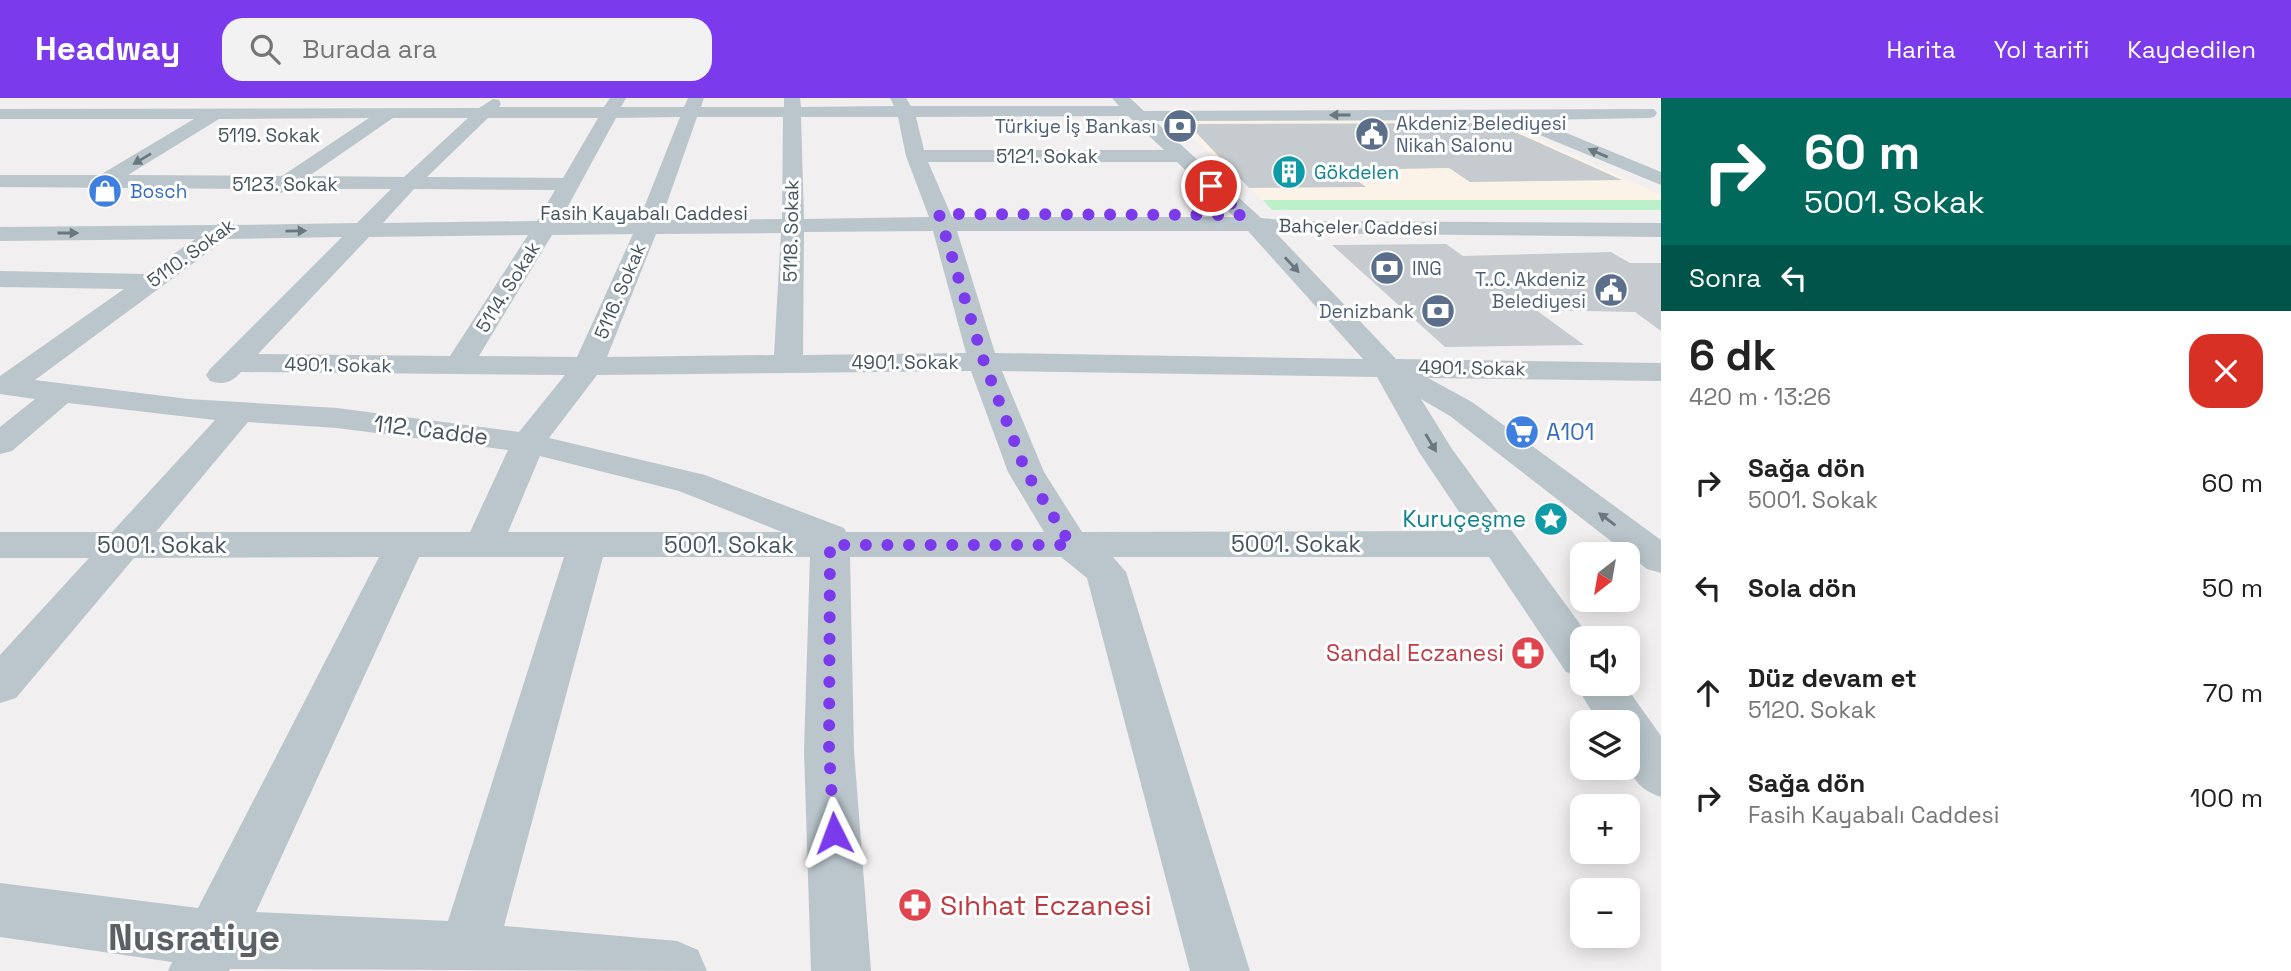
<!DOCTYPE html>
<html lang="tr">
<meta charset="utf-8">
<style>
body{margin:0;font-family:"Space Grotesk",sans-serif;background:#f2f2f2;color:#222;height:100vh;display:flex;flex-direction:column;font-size:26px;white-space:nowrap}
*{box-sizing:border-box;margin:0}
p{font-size:23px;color:#767676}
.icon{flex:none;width:38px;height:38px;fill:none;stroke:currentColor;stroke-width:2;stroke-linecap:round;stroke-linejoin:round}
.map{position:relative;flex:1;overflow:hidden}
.drawer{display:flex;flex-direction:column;background:#fff;width:630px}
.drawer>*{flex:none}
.guide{background:#00695c;color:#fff;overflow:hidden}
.needle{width:46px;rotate:211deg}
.buttons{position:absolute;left:1570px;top:444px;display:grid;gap:14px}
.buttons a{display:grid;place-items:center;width:70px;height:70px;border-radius:14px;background:#fff;box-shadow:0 4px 18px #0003;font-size:35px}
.pin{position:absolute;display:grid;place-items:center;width:60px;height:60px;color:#fff;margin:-30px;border:4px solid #fff;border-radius:50%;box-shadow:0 2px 7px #0007}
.me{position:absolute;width:77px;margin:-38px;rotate:357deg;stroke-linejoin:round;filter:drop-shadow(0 0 5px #0008)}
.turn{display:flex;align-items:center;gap:24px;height:147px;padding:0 28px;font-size:32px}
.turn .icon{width:91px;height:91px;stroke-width:2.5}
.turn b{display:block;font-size:49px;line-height:60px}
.then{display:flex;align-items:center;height:66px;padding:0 28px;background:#0003;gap:14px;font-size:26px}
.round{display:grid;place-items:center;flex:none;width:74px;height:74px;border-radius:21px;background:#f2f2f2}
.overview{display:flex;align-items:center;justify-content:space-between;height:119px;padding:0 28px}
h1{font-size:42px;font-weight:800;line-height:52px}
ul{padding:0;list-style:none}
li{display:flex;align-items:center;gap:21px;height:105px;padding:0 28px}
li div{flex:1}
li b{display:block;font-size:26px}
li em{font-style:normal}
header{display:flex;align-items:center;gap:42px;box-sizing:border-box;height:98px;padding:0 35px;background:#7c3aed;color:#fff}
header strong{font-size:33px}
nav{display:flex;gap:38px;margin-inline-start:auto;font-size:24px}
.search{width:490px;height:63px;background:#f2f2f2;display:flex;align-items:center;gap:18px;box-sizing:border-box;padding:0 24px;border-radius:21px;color:#767676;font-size:26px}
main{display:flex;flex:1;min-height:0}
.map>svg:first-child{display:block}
.commercial{fill:#fcf3e8}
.green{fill:#bcf0c8}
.building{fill:#c5cbcf}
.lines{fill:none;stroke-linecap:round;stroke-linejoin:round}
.minor{fill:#bac6cc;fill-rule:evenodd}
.oneway{fill:#69777e}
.route{stroke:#7c3aed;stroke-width:12;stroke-dasharray:0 21.6}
.labels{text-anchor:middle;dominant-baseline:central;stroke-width:6;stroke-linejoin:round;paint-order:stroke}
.far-service-label{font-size:19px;fill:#4e5e75;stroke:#fff;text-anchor:end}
.far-street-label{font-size:19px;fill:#46555d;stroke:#fff}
.far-culture-label{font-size:19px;fill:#0d838f;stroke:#fff;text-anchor:start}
.far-shop-label{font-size:19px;fill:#366cbe;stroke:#fff;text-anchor:start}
.street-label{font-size:23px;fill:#46555d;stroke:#fff}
.shop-label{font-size:23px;fill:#366cbe;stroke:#fff;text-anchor:start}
.culture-label{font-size:23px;fill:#0d838f;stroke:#fff;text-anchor:end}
.health-label{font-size:23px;fill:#be3a42;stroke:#fff;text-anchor:end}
.near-health-label{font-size:28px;fill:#be3a42;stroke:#fff;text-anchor:start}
.near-district-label{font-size:37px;font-weight:bold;fill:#5b6064;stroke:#fff}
</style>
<header>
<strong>Headway</strong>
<div class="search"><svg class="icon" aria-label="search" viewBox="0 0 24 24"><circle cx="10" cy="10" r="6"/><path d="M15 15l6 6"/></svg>Burada ara</div>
<nav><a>Harita</a><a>Yol tarifi</a><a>Kaydedilen</a></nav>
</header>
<main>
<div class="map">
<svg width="1661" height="873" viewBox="0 0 1661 873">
<rect width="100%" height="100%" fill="#f1efef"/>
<path class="commercial" d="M 1488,18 L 1661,97 L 1661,102 L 1263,102 L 1171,21 Z"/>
<path class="green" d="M 1263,102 L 1661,102 L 1661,112 L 1272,112 Z"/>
<g class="building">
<path d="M 1495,25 L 1622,82 L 1470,84 L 1449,70 L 1343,72 L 1366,89 L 1249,90 L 1188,26 Z"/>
<path d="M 1446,146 L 1463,158 L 1611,154 L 1630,165 L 1661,165 L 1661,233 L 1635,214 L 1536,212 L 1584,247 L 1445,249 L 1332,147 Z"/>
</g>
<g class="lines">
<path class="minor" d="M 610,0 L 626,0 L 621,9 L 684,9 L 688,0 L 704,0 L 701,9 L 784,9 L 784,0 L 800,0 L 801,9 L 894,8 L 890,0 L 906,0 L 911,8 L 1119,8 L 1112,0 L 1130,0 L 1144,13 L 1654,11 L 1657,15 L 1654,19 L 1648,20 L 1535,22 L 1661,74 L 1661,87 L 1518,28 L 1516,22 L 1155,23 L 1261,120 L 1291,123 L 1661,125 L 1661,139 L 1276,135 L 1396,261 L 1661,265 L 1661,283 L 1428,280 L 1472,304 L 1661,442 L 1661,475 L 1647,471 L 1450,318 L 1421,301 L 1452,351 L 1591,541 L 1582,541 L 1582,586 L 1624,586 L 1661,638 L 1661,699 C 1623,686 1628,660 1628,625 L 1599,625 L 1575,586 L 1579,578 L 1566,574 L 1489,459 L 1113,459 L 1126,474 L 1250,873 L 1190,873 L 1087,480 L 1061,459 L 850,459 L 854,653 L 871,873 L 811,873 L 804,653 L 810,459 L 603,459 L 504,828 L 677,843 L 698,852 L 707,873 L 230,871 L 229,873 L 168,873 L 172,864 L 0,839 L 0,785 L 198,810 L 379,459 L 134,460 L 16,600 L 0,605 L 0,557 L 89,460 L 0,460 L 0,434 L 112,434 L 215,322 L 68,305 L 12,353 L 0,356 L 0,329 L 35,301 L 0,296 L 0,278 L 124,191 L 0,189 L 0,173 L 145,176 L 195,141 L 0,143 L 0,129 L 216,127 L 226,123 L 235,127 L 357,125 L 391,91 L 291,91 L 280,95 L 271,91 L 0,89 L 0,77 L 100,77 L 194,21 L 0,21 L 0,11 L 479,10 L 493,1 L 499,2 L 501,6 L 499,9 L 604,9 ZM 1128,18 L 1164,52 L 924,52 L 916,19 ZM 680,19 L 639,122 L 560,123 L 616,20 ZM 697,19 L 783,19 L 782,121 L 661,122 ZM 801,19 L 898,19 L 906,58 L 929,119 L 804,121 ZM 369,20 L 282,78 L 128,77 L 219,21 ZM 393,20 L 468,20 L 404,79 L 309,78 ZM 488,20 L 598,20 L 563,80 L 427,79 ZM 928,64 L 1177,64 L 1234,119 L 952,119 ZM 414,91 L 555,92 L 537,123 L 383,125 ZM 933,133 L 966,255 L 803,257 L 804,134 ZM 957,133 L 1248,133 L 1363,261 L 995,255 ZM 781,135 L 774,257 L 607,259 L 656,136 ZM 633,136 L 577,259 L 479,258 L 552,137 ZM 528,137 L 450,258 L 258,256 L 369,139 ZM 342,139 L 210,271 L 206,277 L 210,283 C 224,287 231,285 241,274 L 565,277 L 519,334 L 337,310 L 188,301 L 35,282 L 226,141 ZM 971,273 L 1008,374 L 1044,434 L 846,434 L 844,430 L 705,377 L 549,340 L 597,277 ZM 1002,273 L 1377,279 L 1419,354 L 1472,433 L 1082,434 L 1044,374 ZM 248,324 L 337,330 L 508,352 L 470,434 L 156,434 ZM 540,358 L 679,393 L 782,434 L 508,434 ZM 419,459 L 564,459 L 448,823 L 256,814 Z"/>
</g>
<defs><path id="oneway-solid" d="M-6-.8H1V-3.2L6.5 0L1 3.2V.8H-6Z" transform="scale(1.75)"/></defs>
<g class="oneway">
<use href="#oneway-solid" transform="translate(1340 17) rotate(180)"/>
<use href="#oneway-solid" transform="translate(1598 55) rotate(-157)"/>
<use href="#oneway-solid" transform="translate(142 61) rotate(149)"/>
<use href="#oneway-solid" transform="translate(296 133) rotate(-1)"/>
<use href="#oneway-solid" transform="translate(68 135)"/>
<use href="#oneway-solid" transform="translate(1292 167) rotate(47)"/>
<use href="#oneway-solid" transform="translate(1431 345) rotate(59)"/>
<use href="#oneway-solid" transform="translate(1607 421) rotate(-143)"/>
</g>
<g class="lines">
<path class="route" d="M 834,735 L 829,653 L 830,447 L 1071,447 L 1026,374 L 984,264 L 939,116 L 1244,117 L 1211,88"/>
</g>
<defs>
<g id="bank-disc" transform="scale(1.75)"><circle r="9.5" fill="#5c6f8a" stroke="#fff"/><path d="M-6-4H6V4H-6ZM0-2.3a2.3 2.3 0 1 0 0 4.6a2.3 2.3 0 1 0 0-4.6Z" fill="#fff"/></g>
<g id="civic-disc" transform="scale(1.75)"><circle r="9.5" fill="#5c6f8a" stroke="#fff"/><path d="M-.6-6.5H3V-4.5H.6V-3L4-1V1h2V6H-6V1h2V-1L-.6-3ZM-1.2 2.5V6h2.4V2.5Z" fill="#fff"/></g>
<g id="building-disc" transform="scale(1.75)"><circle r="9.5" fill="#0f9aa8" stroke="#fff"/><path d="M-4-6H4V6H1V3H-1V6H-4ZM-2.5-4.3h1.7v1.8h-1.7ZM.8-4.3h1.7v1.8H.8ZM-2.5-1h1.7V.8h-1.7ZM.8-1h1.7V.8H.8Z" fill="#fff"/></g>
<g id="shop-disc" transform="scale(1.75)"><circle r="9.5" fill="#3f7fe0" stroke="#fff"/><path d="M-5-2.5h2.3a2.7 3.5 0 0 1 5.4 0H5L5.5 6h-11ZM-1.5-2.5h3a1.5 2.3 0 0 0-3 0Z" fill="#fff"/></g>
<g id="supermarket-disc" transform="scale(1.75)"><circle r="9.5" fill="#3f7fe0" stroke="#fff"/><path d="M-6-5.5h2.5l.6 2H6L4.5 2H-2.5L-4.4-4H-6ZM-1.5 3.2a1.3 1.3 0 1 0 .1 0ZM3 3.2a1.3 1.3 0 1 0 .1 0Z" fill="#fff"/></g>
<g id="sight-disc" transform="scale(1.75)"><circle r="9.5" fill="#0f9aa8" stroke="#fff"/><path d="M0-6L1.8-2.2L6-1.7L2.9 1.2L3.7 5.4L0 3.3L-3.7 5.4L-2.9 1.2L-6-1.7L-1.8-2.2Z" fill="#fff"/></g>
<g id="pharmacy-disc" transform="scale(1.75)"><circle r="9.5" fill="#e0444e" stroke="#fff"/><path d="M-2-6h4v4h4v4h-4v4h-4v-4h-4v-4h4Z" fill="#fff"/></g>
</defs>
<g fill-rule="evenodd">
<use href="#bank-disc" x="1180" y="28"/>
<use href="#civic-disc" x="1372" y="36"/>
<use href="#building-disc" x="1289" y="74"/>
<use href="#shop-disc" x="105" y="93"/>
<use href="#bank-disc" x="1387" y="170"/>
<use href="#civic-disc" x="1611" y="192"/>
<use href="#bank-disc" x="1438" y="213"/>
<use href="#supermarket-disc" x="1522" y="334"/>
<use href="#sight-disc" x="1551" y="421"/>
<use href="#pharmacy-disc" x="1528" y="555"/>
<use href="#pharmacy-disc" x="915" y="807"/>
</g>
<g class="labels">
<g class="far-service-label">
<text x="1396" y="25" text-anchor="start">Akdeniz Belediyesi<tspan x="1396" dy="22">Nikah Salonu</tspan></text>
<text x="1156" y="28">Türkiye İş Bankası</text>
<text x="1412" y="170" text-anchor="start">ING</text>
<text x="1586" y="181">T..C. Akdeniz<tspan x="1586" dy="22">Belediyesi</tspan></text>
<text x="1414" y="213">Denizbank</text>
</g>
<g class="far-street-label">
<text x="269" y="37">5119. Sokak</text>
<text x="1047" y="58">5121. Sokak</text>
<text x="285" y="86">5123. Sokak</text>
<text x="644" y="115">Fasih Kayabalı Caddesi</text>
<text transform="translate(1358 129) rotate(1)">Bahçeler Caddesi</text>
<text transform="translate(791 133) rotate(-89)">5118. Sokak</text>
<text transform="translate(191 155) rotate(-36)">5110. Sokak</text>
<text transform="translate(508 189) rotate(-58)">5114. Sokak</text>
<text transform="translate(620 193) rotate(-67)">5116. Sokak</text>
<text x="905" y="264">4901. Sokak</text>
<text transform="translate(338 267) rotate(1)">4901. Sokak</text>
<text transform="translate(1472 270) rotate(1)">4901. Sokak</text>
</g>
<g class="far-culture-label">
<text x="1314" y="74">Gökdelen</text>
</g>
<g class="far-shop-label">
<text x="130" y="93">Bosch</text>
</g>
<g class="street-label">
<text transform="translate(431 332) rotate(7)">112. Cadde</text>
<text x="1296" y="446">5001. Sokak</text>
<text x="162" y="447">5001. Sokak</text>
<text x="729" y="447">5001. Sokak</text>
</g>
<g class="shop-label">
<text x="1546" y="334">A101</text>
</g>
<g class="culture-label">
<text x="1526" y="421">Kuruçeşme</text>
</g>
<g class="health-label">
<text x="1504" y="555">Sandal Eczanesi</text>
</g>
<g class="near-health-label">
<text x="940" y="807">Sıhhat Eczanesi</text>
</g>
<g class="near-district-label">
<text x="194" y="839">Nusratiye</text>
</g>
</g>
</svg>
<div class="buttons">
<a><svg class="needle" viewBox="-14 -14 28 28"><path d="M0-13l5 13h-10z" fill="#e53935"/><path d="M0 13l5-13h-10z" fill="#767676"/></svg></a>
<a><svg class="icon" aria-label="sound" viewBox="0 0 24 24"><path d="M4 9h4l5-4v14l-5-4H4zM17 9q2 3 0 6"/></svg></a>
<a><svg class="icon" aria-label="layers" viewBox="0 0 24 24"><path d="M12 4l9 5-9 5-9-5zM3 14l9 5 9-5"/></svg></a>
<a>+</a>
<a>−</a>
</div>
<div class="pin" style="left:1211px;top:88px;background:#d93025"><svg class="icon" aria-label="arrive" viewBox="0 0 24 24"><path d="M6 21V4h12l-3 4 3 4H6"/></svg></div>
<svg class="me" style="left:834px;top:735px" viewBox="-20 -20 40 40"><path d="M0-17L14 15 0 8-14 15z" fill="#7c3aed" stroke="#fff" stroke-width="4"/></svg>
</div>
<section class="drawer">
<div class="guide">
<div class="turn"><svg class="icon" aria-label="right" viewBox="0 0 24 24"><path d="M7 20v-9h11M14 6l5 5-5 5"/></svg><div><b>60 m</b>5001. Sokak</div></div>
<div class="then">Sonra<svg class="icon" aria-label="left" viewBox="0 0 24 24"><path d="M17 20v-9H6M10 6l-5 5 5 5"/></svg></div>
</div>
<div class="overview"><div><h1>6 dk</h1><p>420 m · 13:26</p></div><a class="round" style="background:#d93025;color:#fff"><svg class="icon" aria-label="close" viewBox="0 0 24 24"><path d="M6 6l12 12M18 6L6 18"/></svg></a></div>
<ul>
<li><svg class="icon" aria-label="right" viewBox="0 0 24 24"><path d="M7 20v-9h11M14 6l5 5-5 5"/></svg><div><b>Sağa dön</b><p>5001. Sokak</p></div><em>60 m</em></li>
<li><svg class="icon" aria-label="left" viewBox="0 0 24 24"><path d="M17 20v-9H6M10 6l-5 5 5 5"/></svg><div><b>Sola dön</b></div><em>50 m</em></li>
<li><svg class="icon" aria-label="ahead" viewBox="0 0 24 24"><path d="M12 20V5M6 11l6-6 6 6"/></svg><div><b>Düz devam et</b><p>5120. Sokak</p></div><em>70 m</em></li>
<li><svg class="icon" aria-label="right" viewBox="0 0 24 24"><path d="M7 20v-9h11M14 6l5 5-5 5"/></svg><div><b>Sağa dön</b><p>Fasih Kayabalı Caddesi</p></div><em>100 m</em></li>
</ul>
</section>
</main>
